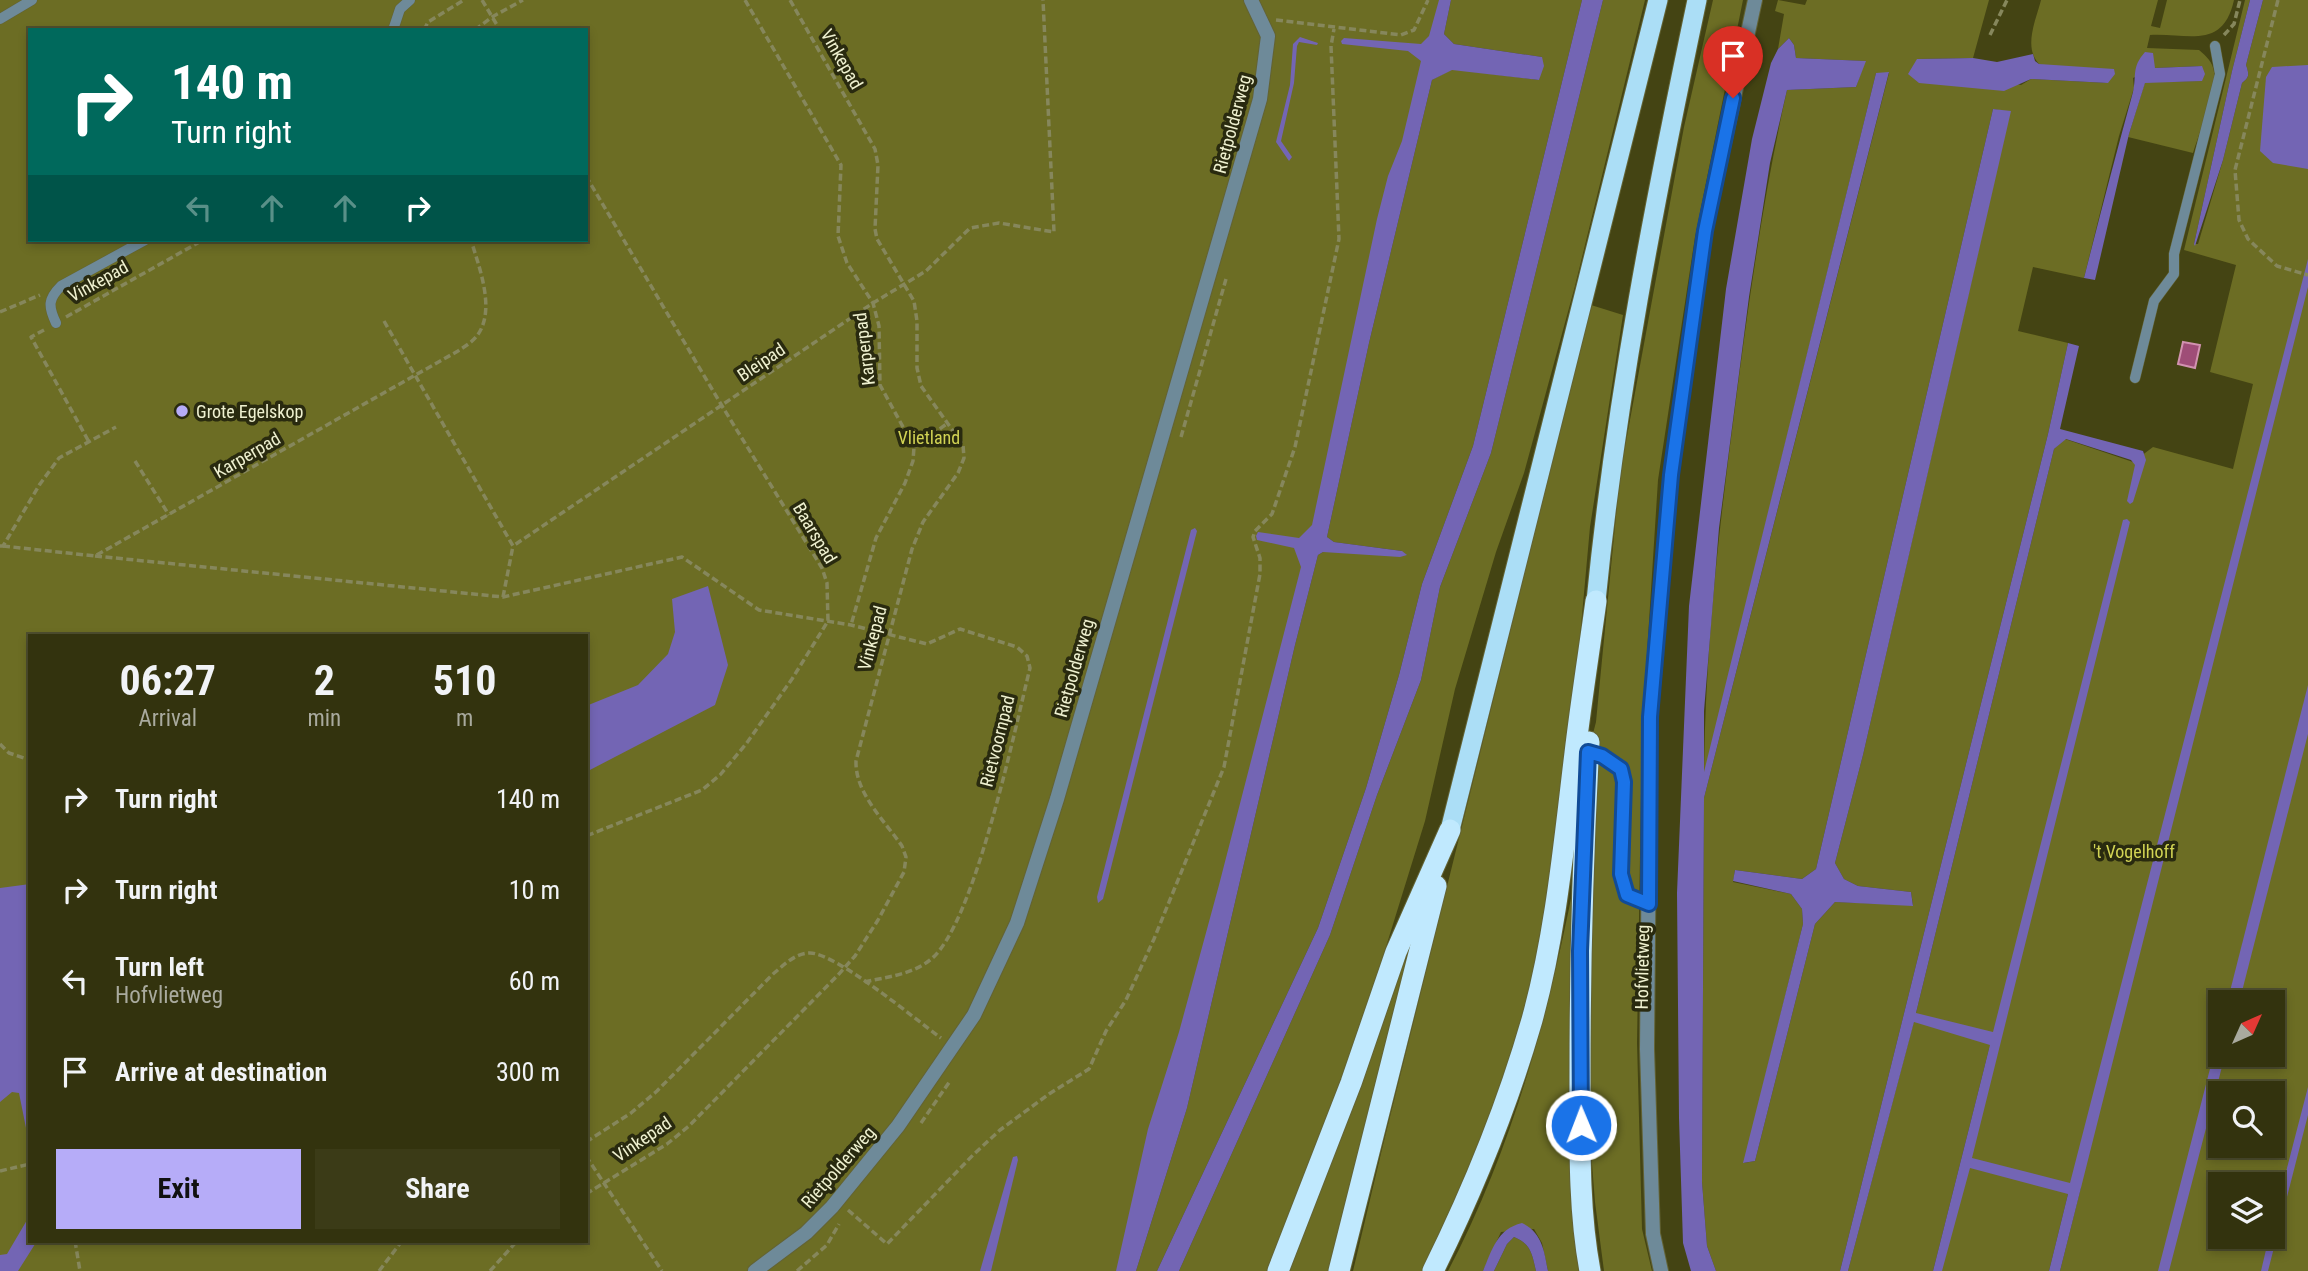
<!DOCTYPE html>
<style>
body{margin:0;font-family:"Roboto Condensed",sans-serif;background:#3b3b17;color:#f1f3f6;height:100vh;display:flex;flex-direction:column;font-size:26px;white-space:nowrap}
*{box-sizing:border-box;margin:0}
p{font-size:23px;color:#a9aa9e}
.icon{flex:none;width:38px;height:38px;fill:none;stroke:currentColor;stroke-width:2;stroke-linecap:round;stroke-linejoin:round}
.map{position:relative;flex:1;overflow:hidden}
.drawer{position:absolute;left:28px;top:634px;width:560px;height:609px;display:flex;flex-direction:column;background:#33330e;border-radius:0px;box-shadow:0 4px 10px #0003,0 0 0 2px #4e4e2e}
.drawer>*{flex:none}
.banner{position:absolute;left:28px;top:28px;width:560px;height:214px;border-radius:0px;box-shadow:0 4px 10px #0003,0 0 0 2px #4e4e2e;background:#00695c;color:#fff;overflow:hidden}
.needle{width:46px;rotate:45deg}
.controls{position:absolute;left:2208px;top:990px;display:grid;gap:14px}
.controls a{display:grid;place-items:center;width:77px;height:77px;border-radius:0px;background:#33330e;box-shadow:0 4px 10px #0003,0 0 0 2px #4e4e2e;font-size:35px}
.pin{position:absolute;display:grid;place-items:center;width:60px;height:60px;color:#fff;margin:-72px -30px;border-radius:50% 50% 50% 0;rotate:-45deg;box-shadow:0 0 7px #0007}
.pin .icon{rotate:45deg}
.me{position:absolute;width:77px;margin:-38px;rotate:359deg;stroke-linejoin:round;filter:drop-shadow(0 0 5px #0008)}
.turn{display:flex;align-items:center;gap:24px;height:147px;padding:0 28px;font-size:32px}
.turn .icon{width:91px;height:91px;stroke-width:2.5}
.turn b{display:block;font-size:49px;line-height:60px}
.lanes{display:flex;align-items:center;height:66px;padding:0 28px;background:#0003;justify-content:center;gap:35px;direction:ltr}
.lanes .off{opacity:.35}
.eta{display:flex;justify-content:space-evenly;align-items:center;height:119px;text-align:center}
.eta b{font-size:42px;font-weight:700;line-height:49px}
.cta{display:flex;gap:14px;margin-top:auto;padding:14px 28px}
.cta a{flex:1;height:80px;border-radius:0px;background:#b6acf8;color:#111;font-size:28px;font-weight:700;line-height:80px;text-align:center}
.cta a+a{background:#3b3b17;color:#f1f3f6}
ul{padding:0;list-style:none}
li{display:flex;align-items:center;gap:21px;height:91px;padding:0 28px}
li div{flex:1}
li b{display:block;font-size:26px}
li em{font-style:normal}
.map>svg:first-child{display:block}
.green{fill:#6c6d24;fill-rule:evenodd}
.water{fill:#7365b4}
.building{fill:#9f4d77;stroke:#d292b0;stroke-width:2}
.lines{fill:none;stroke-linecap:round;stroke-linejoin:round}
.service-casing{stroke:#636335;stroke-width:11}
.minor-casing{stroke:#636335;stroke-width:16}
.trunk-casing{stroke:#636335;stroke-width:21}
.motorway-casing{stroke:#636335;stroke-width:23}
.path{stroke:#86875c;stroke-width:3.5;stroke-dasharray:7 3.5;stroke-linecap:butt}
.service{stroke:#6e8a99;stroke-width:10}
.minor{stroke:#6e8a99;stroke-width:14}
.trunk{stroke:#abdef6;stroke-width:19}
.motorway{stroke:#c0e9fe;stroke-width:21}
.route-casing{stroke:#114b97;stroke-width:18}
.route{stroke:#1a73e8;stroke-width:12}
.poi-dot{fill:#b6acf8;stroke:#292a0f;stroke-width:2.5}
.labels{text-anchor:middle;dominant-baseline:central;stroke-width:7;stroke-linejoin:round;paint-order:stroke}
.street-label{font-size:18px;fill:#eff1d0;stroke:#292a0f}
.poi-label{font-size:18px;fill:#eff1d0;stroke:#292a0f;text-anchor:start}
.park-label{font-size:18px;fill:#d2d454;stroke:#292a0f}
</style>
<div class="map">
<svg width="2308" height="1271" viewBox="0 0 2308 1271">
<rect width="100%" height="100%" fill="#444413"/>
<g class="green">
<path d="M 0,0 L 1443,0 L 1131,1271 L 0,1271 ZM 30,30 L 586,30 L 586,240 L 30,240 ZM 30,635 L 586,635 L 586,1241 L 30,1241 Z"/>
<path d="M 1451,0 L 1582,0 L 1473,446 L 1422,584 L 1399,675 L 1366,788 L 1318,928 L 1157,1271 L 1136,1271 L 1187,1108 L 1295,645 L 1318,555 L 1323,552 L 1402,551 L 1334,542 L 1327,537 L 1369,343 L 1432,80 L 1452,69 L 1539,80 L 1542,57 L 1454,44 L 1444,34 Z"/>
<path d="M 1603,0 L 1645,0 L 1575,286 L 1524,473 L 1496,552 L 1455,689 L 1425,821 L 1367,1008 L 1272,1271 L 1179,1271 L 1330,935 L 1377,795 L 1421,680 L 1440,587 L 1491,453 Z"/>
<path d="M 1713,0 L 1743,0 L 1695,237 L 1658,480 L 1642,732 L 1637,1043 L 1642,1229 L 1652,1271 L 1604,1271 L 1595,1202 L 1586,1088 L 1588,753 L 1596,722 L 1620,474 L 1684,127 Z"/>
<path d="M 1778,0 L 1805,5 L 1807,0 L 1989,0 L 1973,58 L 1917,59 L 2021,85 L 2031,79 L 2108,83 L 2039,64 C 2023,47 2036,20 2041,0 L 2158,0 L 2151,26 L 2160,28 L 2167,0 L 2234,0 C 2223,50 2189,33 2150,35 L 2147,48 L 2199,50 C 2206,56 2213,62 2214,72 C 2216,90 2199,134 2193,153 L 2128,137 L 2145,82 L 2202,81 L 2202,66 L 2155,68 L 2133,78 L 2134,88 L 2119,136 L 2084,278 L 2033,267 L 2018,331 L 2068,343 L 2048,434 L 1840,1271 L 1716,1271 L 1707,1246 L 1702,1182 L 1704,798 L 1889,73 L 1876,73 L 1704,776 C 1705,655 1718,535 1734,415 C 1748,306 1763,197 1787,90 L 1856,87 L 1865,61 L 1796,58 L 1794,45 L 1789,38 L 1778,49 L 1784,14 L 1775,11 ZM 1993,109 L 2010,112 L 1863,755 L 1835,863 L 1844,879 L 1858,886 L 1911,892 L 1913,905 L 1835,902 L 1815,924 L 1755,1161 L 1744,1163 L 1803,924 L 1802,909 L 1791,894 L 1733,882 L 1735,870 L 1802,879 L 1816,869 Z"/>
<path d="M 2245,0 L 2250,0 L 2232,71 L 2194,244 L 2198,244 L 2223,160 L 2242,83 C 2250,77 2249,74 2246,65 L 2263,0 L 2308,0 L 2308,1271 L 2060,1271 L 2081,1187 L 2068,1194 L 2049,1271 L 1939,1271 L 1990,1045 L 1933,1271 L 1848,1271 L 1916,1013 L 2054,449 L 2065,439 L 2133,462 L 2153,447 L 2233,469 L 2253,384 L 2210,372 L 2236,265 L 2184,250 ZM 2221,1003 L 2273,1003 L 2273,1055 L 2221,1055 ZM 2221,1094 L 2273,1094 L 2273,1146 L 2221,1146 ZM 2221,1185 L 2273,1185 L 2273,1237 L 2221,1237 Z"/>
<path d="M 1591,305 L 1623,315 L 1590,527 L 1563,825 L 1520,1034 L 1480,1154 L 1426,1271 L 1353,1271 L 1383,1145 Z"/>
<path d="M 1576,873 L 1584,1271 L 1548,1271 L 1542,1243 L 1534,1229 L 1501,1232 L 1483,1271 L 1448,1271 C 1513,1147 1550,1010 1576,873 Z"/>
<path d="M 1398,959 L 1406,961 L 1331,1271 L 1286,1271 Z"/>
<path d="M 1514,1237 C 1531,1244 1532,1254 1536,1271 L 1494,1271 L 1507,1244 Z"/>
</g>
<g class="water">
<path d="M 1439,0 L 1451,0 L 1444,34 L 1454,44 L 1542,57 L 1544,66 L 1539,80 L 1452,70 L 1432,80 L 1369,343 L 1327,537 L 1334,542 L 1402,551 L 1407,555 L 1400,557 L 1323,552 L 1318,555 L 1295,645 L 1187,1108 L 1136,1271 L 1116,1271 L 1148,1129 L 1179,1032 L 1219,885 L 1301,567 L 1294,548 L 1257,540 L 1256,536 L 1258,532 L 1299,538 L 1312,525 L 1377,219 L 1388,176 L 1402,141 L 1421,61 L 1408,51 L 1342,44 L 1341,41 L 1344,38 L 1421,44 L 1429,36 Z"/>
<path d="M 1582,0 L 1603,0 L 1491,453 L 1440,587 L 1421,680 L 1377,795 L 1330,935 L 1179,1271 L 1157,1271 L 1318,928 L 1366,788 L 1399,675 L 1422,584 L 1473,446 Z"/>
<path d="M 2250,0 L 2263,0 L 2246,65 C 2249,74 2250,77 2242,83 L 2223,160 L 2195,246 L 2194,244 L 2232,71 Z"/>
<path d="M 1300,37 L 1318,43 L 1317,45 L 1299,42 L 1297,46 L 1294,83 L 1281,141 L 1292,157 L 1289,161 L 1276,142 L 1290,85 L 1293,44 Z"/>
<path d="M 1789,38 L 1794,45 L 1796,58 L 1866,61 L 1856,87 L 1787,90 L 1770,163 L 1749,297 L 1719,528 L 1704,711 L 1704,772 L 1876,73 L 1889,72 L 1704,798 L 1702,1182 L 1707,1246 L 1716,1271 L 1691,1271 L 1683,1243 L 1679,1118 L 1677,893 L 1689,606 L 1726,289 L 1752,139 L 1771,63 L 1778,49 Z"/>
<path d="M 2145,52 L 2153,53 L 2155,68 L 2202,66 L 2205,74 L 2202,81 L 2145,83 L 2129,134 L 2095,280 L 2084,278 C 2100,215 2116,154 2133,92 C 2137,75 2131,68 2145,52 Z"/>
<path d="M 2033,54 L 2035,61 L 2039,64 L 2114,69 L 2115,74 L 2108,83 L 2031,79 L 2004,91 L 1919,83 L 1908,74 L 1917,59 L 1973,58 L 1997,62 Z"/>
<path d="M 2308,65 L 2308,169 L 2273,163 L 2260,151 L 2266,77 L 2272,67 Z"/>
<path d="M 1993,109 L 2011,111 L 1863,755 L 1835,863 L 1844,879 L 1858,886 L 1911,892 L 1913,906 L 1835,902 L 1815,924 L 1755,1161 L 1743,1163 L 1803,924 L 1802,909 L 1791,894 L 1733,881 L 1735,870 L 1802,879 L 1816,869 Z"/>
<path d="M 2308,259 L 2308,287 L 2060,1271 L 2049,1271 L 2068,1194 L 1970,1168 L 1942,1271 L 1933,1271 L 1990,1045 L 1914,1022 L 1848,1271 L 1840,1271 L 2048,434 L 2068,343 L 2079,346 L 2060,429 L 2143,451 L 2146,460 L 2133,502 L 2130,504 L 2127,501 L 2135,465 L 2131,460 L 2066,439 L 2054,449 L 1916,1013 L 1993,1032 L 2123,520 L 2127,519 L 2130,522 L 1972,1158 L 2070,1183 Z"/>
<path d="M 1195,528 L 1197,531 L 1103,899 L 1098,903 L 1097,897 L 1191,530 Z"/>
<path d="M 708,586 L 728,665 L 715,705 L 586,772 L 586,706 L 638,685 L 668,654 L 675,632 L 672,599 Z"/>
<path d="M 2308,685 L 2308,734 L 2239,1003 L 2227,1003 Z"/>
<path d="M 30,884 L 30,1148 L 19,1093 L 12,1092 L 0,1102 L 0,888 Z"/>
<path d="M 2221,1026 L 2221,1055 L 2225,1055 L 2169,1271 L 2158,1271 Z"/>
<path d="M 2308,1087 L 2308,1115 L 2268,1271 L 2261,1271 L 2269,1237 L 2273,1237 L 2273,1222 Z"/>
<path d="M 1017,1156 L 1018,1160 L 991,1271 L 980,1271 L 1013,1157 Z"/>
<path d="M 30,1215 L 30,1241 L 37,1241 L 18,1271 L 0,1271 L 0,1255 L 7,1254 Z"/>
<path d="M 1522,1223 C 1542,1233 1544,1250 1548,1271 L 1536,1271 C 1532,1254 1531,1244 1514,1237 L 1507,1244 L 1494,1271 L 1483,1271 C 1492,1250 1497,1229 1522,1223 Z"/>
</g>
<path class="building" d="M 2183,342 L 2200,345 L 2195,368 L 2178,364 Z"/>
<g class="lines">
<g class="service-casing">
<g id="service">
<path d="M 0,19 L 32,0"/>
<path d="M 393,30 L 400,9 L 410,0"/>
<path d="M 56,323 C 48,306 48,299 61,286 L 145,240"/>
<path d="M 2135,378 L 2154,301 L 2174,274 L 2174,254 L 2220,74 L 2215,46"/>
<path d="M 1588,753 L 1603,756 L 1621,769 L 1624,782 L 1621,874 L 1627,895 L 1649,904"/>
</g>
</g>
<g class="minor-casing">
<g id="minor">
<path d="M 755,1271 L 806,1233 L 832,1207 L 898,1126 L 974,1015 L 1017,923 L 1057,799 L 1260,99 L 1268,36 L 1251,0"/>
<path d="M 1661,1271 L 1653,1234 L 1647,1049 L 1650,717 L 1671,475 L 1705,231 L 1755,0"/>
</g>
</g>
<g class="trunk-casing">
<g id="trunk">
<path d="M 1596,601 C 1616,398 1655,199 1697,0"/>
<path d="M 1450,830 L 1658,0"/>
</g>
</g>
<g class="motorway-casing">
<g id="motorway">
<path d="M 1589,742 C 1583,852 1580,963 1580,1073 C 1580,1139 1578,1207 1590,1271"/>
<path d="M 1278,1271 L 1351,1083 L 1396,952 L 1450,830"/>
<path d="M 1339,1271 L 1436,886"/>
<path d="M 1433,1271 C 1473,1190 1507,1107 1532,1020 C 1556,933 1564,843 1575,753 C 1581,702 1589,652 1596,601"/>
</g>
</g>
<g class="path">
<path d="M 482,0 L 500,30"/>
<path d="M 745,0 L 841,165 L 838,236 L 847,263 L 873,303 L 879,326 L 880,385 L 914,447 L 913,461 L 905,483 L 876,538 L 851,625"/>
<path d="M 2278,0 L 2235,170 L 2239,220 L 2248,239 L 2277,266 L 2308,275"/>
<path d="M 1276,20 L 1401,35 L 1414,30 L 1428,0"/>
<path d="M 424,30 L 428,22 L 464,0"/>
<path d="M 475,30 L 492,17 L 523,0"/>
<path d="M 1990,35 L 2007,0"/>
<path d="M 2224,35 L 2234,24 L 2240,0"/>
<path d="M 586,176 L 722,406 L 822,568 L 827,583 L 828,621 L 792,679 L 746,744 L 720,775 L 702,790 L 586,836"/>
<path d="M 0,312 L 40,295"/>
<path d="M 66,317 L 203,240"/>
<path d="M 384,321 L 513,546 L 873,303 L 926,271 L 970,228 L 999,223 L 1054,232 L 1043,0"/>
<path d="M 44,330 L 31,337 L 89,442"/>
<path d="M 1181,437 L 1226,279"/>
<path d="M 914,447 L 948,423"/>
<path d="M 135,461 L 169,515"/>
<path d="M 0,546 L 3,546 L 40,484 L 59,458 L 116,427"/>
<path d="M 3,546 L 95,556 L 458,351 C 464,347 471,343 476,337 C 497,312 479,267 471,240"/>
<path d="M 95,556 L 503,597 L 682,557 L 759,610 L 851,625 L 927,644 L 960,629 L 1017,647 L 1027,656 L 1030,668 C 1015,728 974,927 930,960 C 911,975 886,977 864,982"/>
<path d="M 503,597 L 513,546"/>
<path d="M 0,744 L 9,753 L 30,760"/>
<path d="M 921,1123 L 950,1081"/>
<path d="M 586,1142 L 631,1113 L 657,1091 L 773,974 C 784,965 795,953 810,953 C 836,953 915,1019 941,1038"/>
<path d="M 586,1156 L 662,1271"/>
<path d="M 0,1171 L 30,1164"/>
<path d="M 586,1194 L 667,1144 L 689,1126 L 838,975 L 855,956 L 878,920 L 904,872 L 906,857 L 902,846 C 884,820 855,793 856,761 L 912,549 L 923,522 L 958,473 L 964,458 L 963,445 L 921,386 L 917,368 L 917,321 L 914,301 L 877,239 L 875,229 L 878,165 L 875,149 L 790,0"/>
<path d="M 848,1210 L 887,1244 L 973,1155 L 1000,1130 L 1049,1094 L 1089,1069 L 1106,1031 L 1126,1000 L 1154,939 L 1224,767 L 1260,574 L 1260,558 L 1253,537 L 1255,531 L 1272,514 L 1295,447 L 1339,239 L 1331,46 L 1334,29"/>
<path d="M 75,1241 L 80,1271"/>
<path d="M 379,1271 L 402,1241"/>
<path d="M 490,1271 L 517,1241"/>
<path d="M 797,1271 L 827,1245 L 839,1224"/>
</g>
<use href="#service" class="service"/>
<use href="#minor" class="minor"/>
<use href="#trunk" class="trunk"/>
<use href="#motorway" class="motorway"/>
</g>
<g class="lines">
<g class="route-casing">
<path id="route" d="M 1581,1125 L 1580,951 L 1588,752 L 1602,756 L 1621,769 L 1624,782 L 1621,874 L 1627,895 L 1649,904 L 1650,717 L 1671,475 L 1705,231 L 1733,98"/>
</g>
<use href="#route" class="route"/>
</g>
<circle class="poi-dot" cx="182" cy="411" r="7"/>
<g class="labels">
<g class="street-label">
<text transform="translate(842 59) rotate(60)">Vinkepad</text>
<text transform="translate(1232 124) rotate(-75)">Rietpolderweg</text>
<text transform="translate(98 281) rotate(-29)">Vinkepad</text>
<text transform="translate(864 349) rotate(-97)">Karperpad</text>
<text transform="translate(761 362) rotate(-34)">Bleipad</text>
<text transform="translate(247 455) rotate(-30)">Karperpad</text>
<text transform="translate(815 533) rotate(59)">Baarspad</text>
<text transform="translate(872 638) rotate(-75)">Vinkepad</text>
<text transform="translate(1074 668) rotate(-74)">Rietpolderweg</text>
<text transform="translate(997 741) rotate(-76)">Rietvoornpad</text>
<text transform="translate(1642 967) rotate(-89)">Hofvlietweg</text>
<text transform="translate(642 1139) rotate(-34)">Vinkepad</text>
<text transform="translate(838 1167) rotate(-49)">Rietpolderweg</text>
</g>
<g class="poi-label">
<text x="196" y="411">Grote Egelskop</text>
</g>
<g class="park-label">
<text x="929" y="437">Vlietland</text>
<text x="2134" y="851">'t Vogelhoff</text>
</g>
</g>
</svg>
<div class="controls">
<a><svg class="needle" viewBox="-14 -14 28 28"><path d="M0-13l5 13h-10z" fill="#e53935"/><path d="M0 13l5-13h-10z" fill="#a9aa9e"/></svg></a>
<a><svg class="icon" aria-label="search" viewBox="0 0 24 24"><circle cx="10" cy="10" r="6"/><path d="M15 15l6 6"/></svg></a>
<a><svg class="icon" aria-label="layers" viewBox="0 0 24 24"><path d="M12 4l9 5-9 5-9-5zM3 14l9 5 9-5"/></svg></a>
</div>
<div class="pin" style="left:1733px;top:98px;background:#d93025"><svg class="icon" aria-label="arrive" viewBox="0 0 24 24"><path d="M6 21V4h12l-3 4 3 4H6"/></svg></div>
<svg class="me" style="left:1581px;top:1125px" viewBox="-20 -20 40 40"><circle r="17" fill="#1a73e8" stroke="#fff" stroke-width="3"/><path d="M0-11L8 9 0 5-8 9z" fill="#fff"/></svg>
<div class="banner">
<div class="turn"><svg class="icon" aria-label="right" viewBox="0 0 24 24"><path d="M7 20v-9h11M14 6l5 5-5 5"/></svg><div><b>140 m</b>Turn right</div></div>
<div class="lanes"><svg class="icon off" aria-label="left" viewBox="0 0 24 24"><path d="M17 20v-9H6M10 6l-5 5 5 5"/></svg><svg class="icon off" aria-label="ahead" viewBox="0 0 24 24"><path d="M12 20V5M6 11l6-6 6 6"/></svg><svg class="icon off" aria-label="ahead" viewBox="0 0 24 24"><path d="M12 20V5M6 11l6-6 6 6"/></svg><svg class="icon" aria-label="right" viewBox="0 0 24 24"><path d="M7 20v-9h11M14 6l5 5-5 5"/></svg></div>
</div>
<section class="drawer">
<div class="eta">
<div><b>06:27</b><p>Arrival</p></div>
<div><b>2</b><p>min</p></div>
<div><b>510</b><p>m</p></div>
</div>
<ul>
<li><svg class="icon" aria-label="right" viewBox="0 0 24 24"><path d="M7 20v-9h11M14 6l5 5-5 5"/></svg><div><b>Turn right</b></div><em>140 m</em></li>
<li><svg class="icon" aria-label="right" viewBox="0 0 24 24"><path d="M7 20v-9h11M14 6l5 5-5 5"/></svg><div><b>Turn right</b></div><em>10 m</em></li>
<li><svg class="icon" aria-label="left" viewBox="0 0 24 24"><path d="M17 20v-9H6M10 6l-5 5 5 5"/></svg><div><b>Turn left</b><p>Hofvlietweg</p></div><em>60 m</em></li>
<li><svg class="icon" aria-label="arrive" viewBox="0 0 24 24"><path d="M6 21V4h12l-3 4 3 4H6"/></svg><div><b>Arrive at destination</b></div><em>300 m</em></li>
</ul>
<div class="cta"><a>Exit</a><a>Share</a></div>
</section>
</div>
